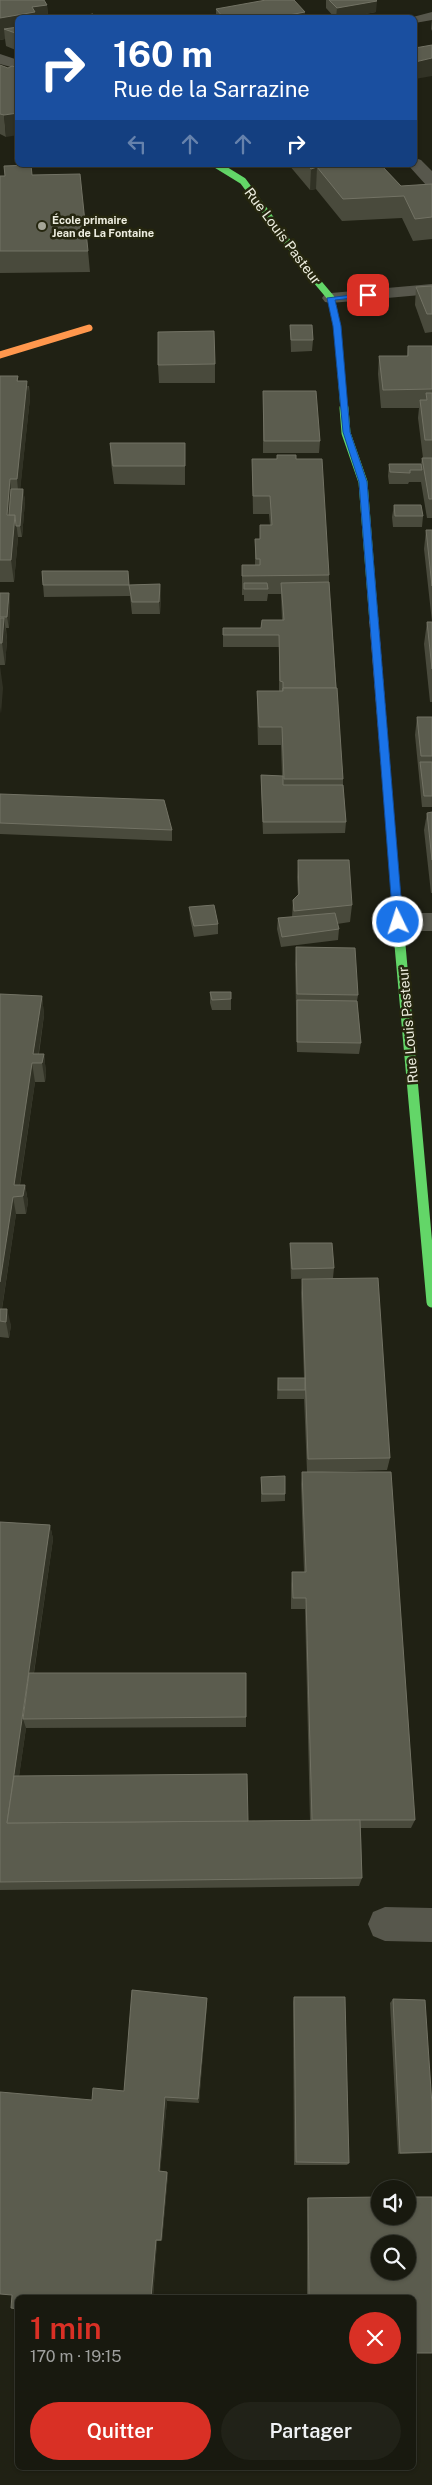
<!DOCTYPE html>
<html lang="fr">
<meta charset="utf-8">
<style>
body{margin:0;font-family:"Public Sans",sans-serif;background:#212218;color:#f1f3f6;height:100vh;display:flex;flex-direction:column;font-size:19px;white-space:nowrap}
*{box-sizing:border-box;margin:0}
p{font-size:16px;color:#9fa09e}
.icon{flex:none;width:28px;height:28px;fill:none;stroke:currentColor;stroke-width:2;stroke-linecap:round;stroke-linejoin:round}
.map{position:relative;flex:1;overflow:hidden}
.side{position:absolute;left:15px;top:2295px;width:401px;height:175px;display:flex;flex-direction:column;background:#18190f;border-radius:8px;box-shadow:0 1px 4px #0004,0 0 0 1px #36382f}
.side>*{flex:none}
.banner{position:absolute;left:15px;top:15px;width:402px;height:152px;border-radius:8px;box-shadow:0 1px 4px #0004,0 0 0 1px #36382f;background:#1a4fa0;color:#fff;overflow:hidden}
.controls{position:absolute;left:371px;top:2180px;display:grid;gap:10px}
.controls a{display:grid;place-items:center;width:45px;height:45px;border-radius:50%;background:#18190f;box-shadow:0 1px 4px #0004,0 0 0 1px #36382f;font-size:25px}
.pin{position:absolute;display:grid;place-items:center;width:42px;height:42px;color:#fff;margin:-21px;border-radius:10px;box-shadow:0 2px 8px #0006}
.me{position:absolute;width:55px;margin:-28px;rotate:356deg;stroke-linejoin:round;filter:drop-shadow(0 0 4px #0008)}
.turn{display:flex;align-items:center;gap:18px;height:105px;padding:0 15px;font-size:22px}
.turn .icon{width:65px;height:65px;stroke-width:2.5}
.turn b{display:block;font-size:35px;line-height:42px}
.lanes{display:flex;align-items:center;height:48px;padding:0 15px;background:#0003;justify-content:center;gap:25px;direction:ltr}
.lanes .off{opacity:.35}
.round{display:grid;place-items:center;flex:none;width:52px;height:52px;border-radius:26px;background:#212218}
.head{display:flex;align-items:center;justify-content:space-between;height:85px;padding:0 15px}
h1{font-size:30px;font-weight:600;line-height:38px;color:#d93025}
.button{display:flex;gap:10px;margin-top:auto;padding:10px 15px}
.button a{flex:1;height:58px;border-radius:30px;background:#d93025;color:#fff;font-size:20px;font-weight:600;line-height:58px;text-align:center}
.button a+a{background:#212218;color:#f1f3f6}
.map>svg:first-child{display:block}
.lines{fill:none;stroke-linecap:round;stroke-linejoin:round}
.lane{fill:#57574c;fill-rule:evenodd}
.street{fill:#57574c;fill-rule:evenodd}
.fast-far2{stroke:#63d668;stroke-width:7}
.fast-far1{stroke:#63d668;stroke-width:9}
.fast{stroke:#63d668;stroke-width:11}
.slow-far1{stroke:#ff974d;stroke-width:7}
.slow{stroke:#ff974d;stroke-width:9}
.wall{fill:#494a3c}
.shaded-wall{fill:#313225}
.building{fill:#5b5c4e;stroke:#727264;fill-rule:evenodd}
.route{fill:#1a73e8;stroke:#114b97}
.poi-dot{fill:#a5a597;stroke:#25260f;stroke-width:2}
.labels{text-anchor:middle;dominant-baseline:central;stroke-width:5;stroke-linejoin:round;paint-order:stroke}
.far-poi-label{font-size:11px;font-weight:bold;fill:#ececde;stroke:#25260f;text-anchor:start}
.street-label{font-size:14px;fill:#ececde;stroke:#25260f}
</style>
<div class="map">
<svg width="432" height="2485" viewBox="0 0 432 2485">
<rect width="100%" height="100%" fill="#202114"/>
<g class="lines">
<g class="lane">
<path d="M 415,158 L 421,160 L 432,171 L 432,186 L 426,185 L 408,165 L 415,165 Z"/>
<path d="M 385,1907 L 432,1908 L 432,1942 L 385,1941 L 373,1936 L 368,1924 L 373,1912 Z"/>
</g>
<g class="street">
<path d="M 432,12 L 432,20 L 415,23 L 415,18 L 409,18 Z"/>
<path d="M 0,54 L 18,60 L 18,69 L 0,64 Z"/>
<path d="M 432,284 L 432,294 L 331,303 L 325,302 L 322,298 L 325,294 L 331,293 Z"/>
<path d="M 398,913 L 432,913 L 432,931 L 398,931 L 389,928 L 386,922 L 389,916 Z"/>
</g>
<path class="fast-far2" d="M 217,165 L 243,181 L 310,273 L 331,298 L 337,326 L 344,409"/>
<g class="fast-far1">
<path d="M 344,408 L 346,433 L 363,482 L 374,622"/>
<path d="M 396,896 L 400,936"/>
</g>
<path class="fast" d="M 399,934 L 432,1302"/>
<path class="slow-far1" d="M 0,355 L 89,328"/>
<path class="slow" d="M 374,622 L 396,896"/>
</g>
<g class="wall">
<path d="M 0,0 L 47,5 L 48,18 L 18,18 L 18,51 L 6,46 L 5,39 L 0,40 Z"/>
<path d="M 326,0 L 376,0 L 376,12 L 344,18 L 335,18 L 326,8 Z"/>
<path d="M 216,9 L 305,12 L 305,18 L 216,18 Z"/>
<path d="M 432,18 L 432,31 L 431,29 Z"/>
<path d="M 0,65 L 6,137 L 0,134 Z"/>
<path d="M 289,165 L 381,165 L 401,186 L 432,184 L 432,239 L 413,241 L 402,218 L 342,221 L 316,189 L 310,190 Z"/>
<path d="M 32,175 L 88,251 L 90,272 L 0,273 L 0,176 Z"/>
<path d="M 432,286 L 432,332 L 425,333 L 415,305 L 416,287 Z"/>
<path d="M 290,325 L 313,340 L 312,351 L 291,352 Z"/>
<path d="M 408,346 L 432,346 L 432,518 L 427,518 L 421,482 L 409,482 L 408,484 L 389,484 L 388,476 L 389,464 L 421,464 L 422,458 L 423,458 L 418,418 L 419,408 L 381,408 L 378,374 L 379,356 L 407,356 Z"/>
<path d="M 215,364 L 215,383 L 159,383 L 158,365 Z"/>
<path d="M 0,376 L 18,376 L 18,381 L 27,386 L 29,386 L 30,398 L 20,489 L 23,489 L 25,501 L 22,537 L 18,537 L 14,582 L 0,582 Z"/>
<path d="M 263,391 L 320,441 L 319,453 L 263,453 Z"/>
<path d="M 110,443 L 185,443 L 185,485 L 114,484 L 111,462 Z"/>
<path d="M 252,459 L 296,459 L 329,575 L 329,582 L 343,779 L 343,785 L 346,822 L 345,833 L 263,834 L 261,786 L 261,775 L 282,776 L 281,745 L 258,745 L 257,709 L 257,691 L 279,691 L 279,647 L 223,647 L 223,628 L 261,628 L 282,620 L 281,594 L 268,594 L 267,601 L 244,601 L 244,595 L 242,595 L 242,565 L 255,565 L 255,539 L 260,539 L 270,525 L 269,514 L 253,514 Z"/>
<path d="M 394,505 L 423,516 L 422,527 L 393,527 L 392,517 Z"/>
<path d="M 426,530 L 432,530 L 432,702 L 430,702 L 424,644 L 427,622 L 432,622 L 424,549 Z"/>
<path d="M 42,571 L 129,585 L 160,584 L 161,596 L 160,614 L 132,614 L 130,596 L 44,597 Z"/>
<path d="M 0,593 L 9,593 L 10,605 L 9,628 L 6,628 L 7,640 L 5,665 L 0,665 Z"/>
<path d="M 417,717 L 432,717 L 432,807 L 422,807 L 415,735 Z"/>
<path d="M 0,794 L 172,830 L 172,841 L 0,834 Z"/>
<path d="M 432,812 L 432,893 L 431,893 L 424,830 L 427,813 Z"/>
<path d="M 298,860 L 352,905 L 350,922 L 337,924 L 339,929 L 338,940 L 281,947 L 277,929 L 278,918 L 292,917 L 293,900 L 298,896 L 297,877 Z"/>
<path d="M 189,907 L 218,924 L 218,934 L 194,937 L 190,918 Z"/>
<path d="M 296,947 L 358,995 L 357,1001 L 361,1043 L 359,1054 L 297,1052 L 295,964 Z"/>
<path d="M 210,992 L 231,992 L 231,1010 L 212,1010 L 210,1003 Z"/>
<path d="M 0,994 L 42,996 L 44,1015 L 39,1054 L 44,1054 L 46,1073 L 45,1082 L 35,1082 L 20,1185 L 25,1185 L 28,1202 L 26,1214 L 16,1214 L 2,1309 L 11,1325 L 9,1338 L 0,1337 Z"/>
<path d="M 290,1243 L 334,1268 L 333,1278 L 291,1279 L 290,1252 Z"/>
<path d="M 302,1279 L 390,1458 L 387,1470 L 323,1472 L 415,1820 L 411,1828 L 361,1828 L 362,1878 L 359,1886 L 0,1890 L 0,1522 L 50,1525 L 53,1539 L 34,1673 L 246,1717 L 246,1727 L 26,1728 L 19,1776 L 248,1821 L 310,1820 L 305,1609 L 291,1609 L 291,1584 L 292,1572 L 304,1572 L 301,1484 L 302,1472 L 307,1472 L 304,1397 L 304,1399 L 277,1399 L 278,1378 L 304,1378 L 301,1293 Z"/>
<path d="M 261,1477 L 285,1494 L 285,1501 L 261,1502 Z"/>
<path d="M 294,1997 L 349,2163 L 347,2165 L 294,2165 L 293,2002 Z"/>
<path d="M 207,1998 L 207,2004 L 199,2103 L 167,2101 L 160,2171 L 167,2172 L 168,2174 L 162,2241 L 157,2241 L 153,2298 L 18,2298 L 12,2295 L 92,2100 L 124,2091 Z"/>
<path d="M 393,1999 L 432,2105 L 432,2153 L 398,2154 L 390,2003 Z"/>
<path d="M 308,2198 L 414,2298 L 307,2298 L 307,2199 Z"/>
</g>
<g class="shaded-wall">
<path d="M 377,1 L 376,12 L 344,18 L 336,18 L 337,8 Z"/>
<path d="M 47,5 L 48,18 L 18,18 L 18,34 L 4,29 L 5,39 L 0,40 L 0,18 L 32,7 Z"/>
<path d="M 305,12 L 305,18 L 273,18 Z"/>
<path d="M 432,58 L 432,76 L 415,79 L 415,62 Z"/>
<path d="M 18,113 L 18,135 L 6,137 L 4,115 Z"/>
<path d="M 317,167 L 316,189 L 310,190 L 311,169 Z"/>
<path d="M 27,381 L 28,392 L 29,386 L 30,398 L 19,501 L 17,479 Z"/>
<path d="M 10,479 L 12,501 L 11,525 L 7,515 Z"/>
<path d="M 23,489 L 25,501 L 22,537 L 20,526 Z"/>
<path d="M 15,515 L 18,537 L 14,582 L 11,560 Z"/>
<path d="M 160,584 L 161,596 L 160,614 L 159,602 Z"/>
<path d="M 9,593 L 10,605 L 9,628 L 7,617 Z"/>
<path d="M 4,618 L 7,640 L 5,665 L 2,643 Z"/>
<path d="M 0,666 L 3,688 L 1,714 L 0,707 Z"/>
<path d="M 42,996 L 44,1015 L 37,1063 L 33,1054 Z"/>
<path d="M 44,1054 L 46,1073 L 45,1082 L 42,1063 Z"/>
<path d="M 32,1063 L 35,1082 L 18,1196 L 14,1185 Z"/>
<path d="M 25,1185 L 28,1202 L 26,1214 L 23,1196 Z"/>
<path d="M 13,1197 L 16,1214 L 0,1321 L 0,1282 Z"/>
<path d="M 7,1309 L 11,1325 L 9,1338 L 6,1322 Z"/>
<path d="M 50,1525 L 53,1539 L 27,1719 L 23,1719 L 26,1728 L 12,1824 L 7,1823 Z"/>
<path d="M 207,1998 L 207,2004 L 199,2103 L 198,2099 Z"/>
<path d="M 165,2097 L 167,2101 L 160,2173 L 159,2171 Z"/>
<path d="M 167,2172 L 168,2174 L 162,2241 L 161,2240 Z"/>
<path d="M 156,2240 L 157,2241 L 153,2298 L 151,2298 Z"/>
</g>
<g class="building">
<path d="M 0,0 L 44,0 L 47,5 L 32,7 L 35,12 L 0,18 Z"/>
<path d="M 266,0 L 294,0 L 305,12 L 273,18 L 224,18 L 216,9 Z"/>
<path d="M 329,0 L 376,0 L 377,1 L 337,8 Z"/>
<path d="M 93,14 L 95,18 L 71,18 Z"/>
<path d="M 18,27 L 18,34 L 4,29 Z"/>
<path d="M 432,45 L 432,58 L 415,62 L 415,48 Z"/>
<path d="M 0,65 L 8,68 L 12,66 L 18,68 L 18,113 L 4,115 L 0,114 Z"/>
<path d="M 31,165 L 32,175 L 80,174 L 88,251 L 0,251 L 0,176 L 5,176 L 4,166 Z"/>
<path d="M 308,165 L 381,165 L 401,186 L 432,184 L 432,217 L 415,219 L 404,196 L 343,199 L 317,167 L 311,169 Z"/>
<path d="M 432,286 L 432,314 L 427,314 L 416,287 Z"/>
<path d="M 290,325 L 312,325 L 313,340 L 291,340 Z"/>
<path d="M 214,331 L 215,364 L 158,365 L 158,332 Z"/>
<path d="M 408,346 L 432,346 L 432,389 L 383,390 L 379,356 L 408,356 Z"/>
<path d="M 0,376 L 18,376 L 17,381 L 27,381 L 17,479 L 10,479 L 7,515 L 15,515 L 11,560 L 0,560 Z"/>
<path d="M 263,391 L 316,391 L 320,441 L 264,441 Z"/>
<path d="M 426,393 L 432,393 L 432,440 L 425,440 L 420,400 L 427,400 Z"/>
<path d="M 110,443 L 185,443 L 185,466 L 113,466 Z"/>
<path d="M 277,455 L 296,455 L 296,459 L 322,459 L 329,575 L 242,576 L 242,565 L 260,565 L 260,559 L 256,559 L 255,539 L 260,539 L 260,525 L 272,525 L 270,496 L 253,496 L 252,459 L 277,459 Z"/>
<path d="M 422,458 L 432,458 L 432,499 L 429,499 Z"/>
<path d="M 389,464 L 421,464 L 422,470 L 410,470 L 410,473 L 390,472 Z"/>
<path d="M 11,489 L 23,489 L 20,526 L 16,526 L 15,515 L 9,515 Z"/>
<path d="M 394,505 L 421,505 L 423,516 L 395,516 Z"/>
<path d="M 426,530 L 432,530 L 432,586 Z"/>
<path d="M 42,571 L 128,571 L 129,585 L 43,585 Z"/>
<path d="M 329,582 L 336,688 L 283,688 L 283,691 L 283,682 L 280,681 L 279,635 L 223,635 L 223,628 L 261,628 L 262,620 L 284,620 L 281,583 Z"/>
<path d="M 244,583 L 267,583 L 268,589 L 244,589 Z"/>
<path d="M 160,584 L 159,602 L 132,602 L 129,585 Z"/>
<path d="M 0,593 L 9,593 L 7,617 L 0,617 Z"/>
<path d="M 0,618 L 4,618 L 2,643 L 0,643 Z"/>
<path d="M 427,622 L 432,622 L 432,669 Z"/>
<path d="M 283,688 L 337,688 L 343,779 L 284,779 L 282,727 L 259,727 L 257,691 L 283,691 Z"/>
<path d="M 417,717 L 432,717 L 432,756 L 421,756 Z"/>
<path d="M 420,762 L 432,762 L 432,796 L 424,796 Z"/>
<path d="M 261,775 L 283,776 L 283,785 L 343,785 L 346,822 L 263,822 Z"/>
<path d="M 0,794 L 164,800 L 172,830 L 0,823 Z"/>
<path d="M 432,812 L 432,860 L 427,813 Z"/>
<path d="M 298,860 L 349,860 L 352,905 L 294,911 L 293,900 L 299,894 Z"/>
<path d="M 214,905 L 218,924 L 194,926 L 189,907 Z"/>
<path d="M 335,913 L 339,929 L 282,937 L 278,918 Z"/>
<path d="M 296,947 L 355,948 L 358,995 L 297,994 Z"/>
<path d="M 210,992 L 231,992 L 231,999 L 212,1000 Z"/>
<path d="M 0,994 L 42,996 L 33,1054 L 44,1054 L 42,1063 L 32,1063 L 14,1185 L 25,1185 L 23,1196 L 13,1197 L 0,1282 Z"/>
<path d="M 297,1000 L 357,1001 L 361,1043 L 297,1042 Z"/>
<path d="M 290,1243 L 332,1243 L 334,1268 L 292,1269 Z"/>
<path d="M 378,1278 L 390,1458 L 308,1459 L 302,1279 Z"/>
<path d="M 0,1309 L 7,1309 L 6,1322 L 0,1321 Z"/>
<rect x="278" y="1378" width="27" height="12"/>
<path d="M 302,1472 L 391,1472 L 415,1820 L 312,1820 L 306,1598 L 293,1598 L 292,1572 L 306,1572 Z"/>
<path d="M 285,1476 L 285,1494 L 262,1494 L 261,1477 Z"/>
<path d="M 0,1522 L 50,1525 L 7,1823 L 360,1820 L 362,1878 L 0,1882 Z"/>
<path d="M 29,1673 L 246,1673 L 246,1717 L 23,1719 Z"/>
<path d="M 247,1774 L 248,1821 L 7,1823 L 14,1776 Z"/>
<path d="M 132,1990 L 207,1998 L 198,2099 L 165,2097 L 159,2171 L 167,2172 L 161,2240 L 156,2240 L 151,2298 L 18,2298 L 18,2309 L 11,2308 L 12,2295 L 0,2294 L 0,2092 L 92,2100 L 93,2088 L 124,2091 Z"/>
<path d="M 294,1997 L 345,1997 L 349,2163 L 296,2162 Z"/>
<path d="M 393,1999 L 425,2000 L 432,2105 L 432,2152 L 400,2153 Z"/>
<path d="M 380,2197 L 380,2216 L 408,2216 L 408,2197 L 432,2197 L 432,2353 L 414,2353 L 414,2298 L 309,2298 L 308,2198 ZM 380,2244 L 408,2244 L 408,2271 L 380,2271 Z"/>
</g>
<path class="route" d="M 368,293 L 372,295 L 371,296 L 335,300 L 341,326 L 350,432 L 367,482 L 403,922 L 398,925 L 393,922 L 359,482 L 343,432 L 333,326 L 327,298 Z"/>
<circle class="poi-dot" cx="42" cy="226" r="5"/>
<g class="labels">
<g class="far-poi-label">
<text x="52" y="220">École primaire<tspan x="52" dy="13">Jean de La Fontaine</tspan></text>
</g>
<g class="street-label">
<text transform="translate(283 236) rotate(53)">Rue Louis Pasteur</text>
<text transform="translate(408 1025) rotate(-95)">Rue Louis Pasteur</text>
</g>
</g>
</svg>
<div class="controls">
<a><svg class="icon" aria-label="sound" viewBox="0 0 24 24"><path d="M4 9h4l5-4v14l-5-4H4zM17 9q2 3 0 6"/></svg></a>
<a><svg class="icon" aria-label="search" viewBox="0 0 24 24"><circle cx="10" cy="10" r="6"/><path d="M15 15l6 6"/></svg></a>
</div>
<div class="pin" style="left:368px;top:295px;background:#d93025"><svg class="icon" aria-label="arrive" viewBox="0 0 24 24"><path d="M6 21V4h12l-3 4 3 4H6"/></svg></div>
<svg class="me" style="left:398px;top:922px" viewBox="-20 -20 40 40"><circle r="17" fill="#1a73e8" stroke="#fff" stroke-width="3"/><path d="M0-11L8 9 0 5-8 9z" fill="#fff"/></svg>
<div class="banner">
<div class="turn"><svg class="icon" aria-label="right" viewBox="0 0 24 24"><path d="M7 20v-9h11M14 6l5 5-5 5"/></svg><div><b>160 m</b>Rue de la Sarrazine</div></div>
<div class="lanes"><svg class="icon off" aria-label="left" viewBox="0 0 24 24"><path d="M17 20v-9H6M10 6l-5 5 5 5"/></svg><svg class="icon off" aria-label="ahead" viewBox="0 0 24 24"><path d="M12 20V5M6 11l6-6 6 6"/></svg><svg class="icon off" aria-label="ahead" viewBox="0 0 24 24"><path d="M12 20V5M6 11l6-6 6 6"/></svg><svg class="icon" aria-label="right" viewBox="0 0 24 24"><path d="M7 20v-9h11M14 6l5 5-5 5"/></svg></div>
</div>
<section class="side">
<div class="head"><div><h1>1 min</h1><p>170 m · 19:15</p></div><a class="round" style="background:#d93025;color:#fff"><svg class="icon" aria-label="close" viewBox="0 0 24 24"><path d="M6 6l12 12M18 6L6 18"/></svg></a></div>
<div class="button"><a>Quitter</a><a>Partager</a></div>
</section>
</div>
